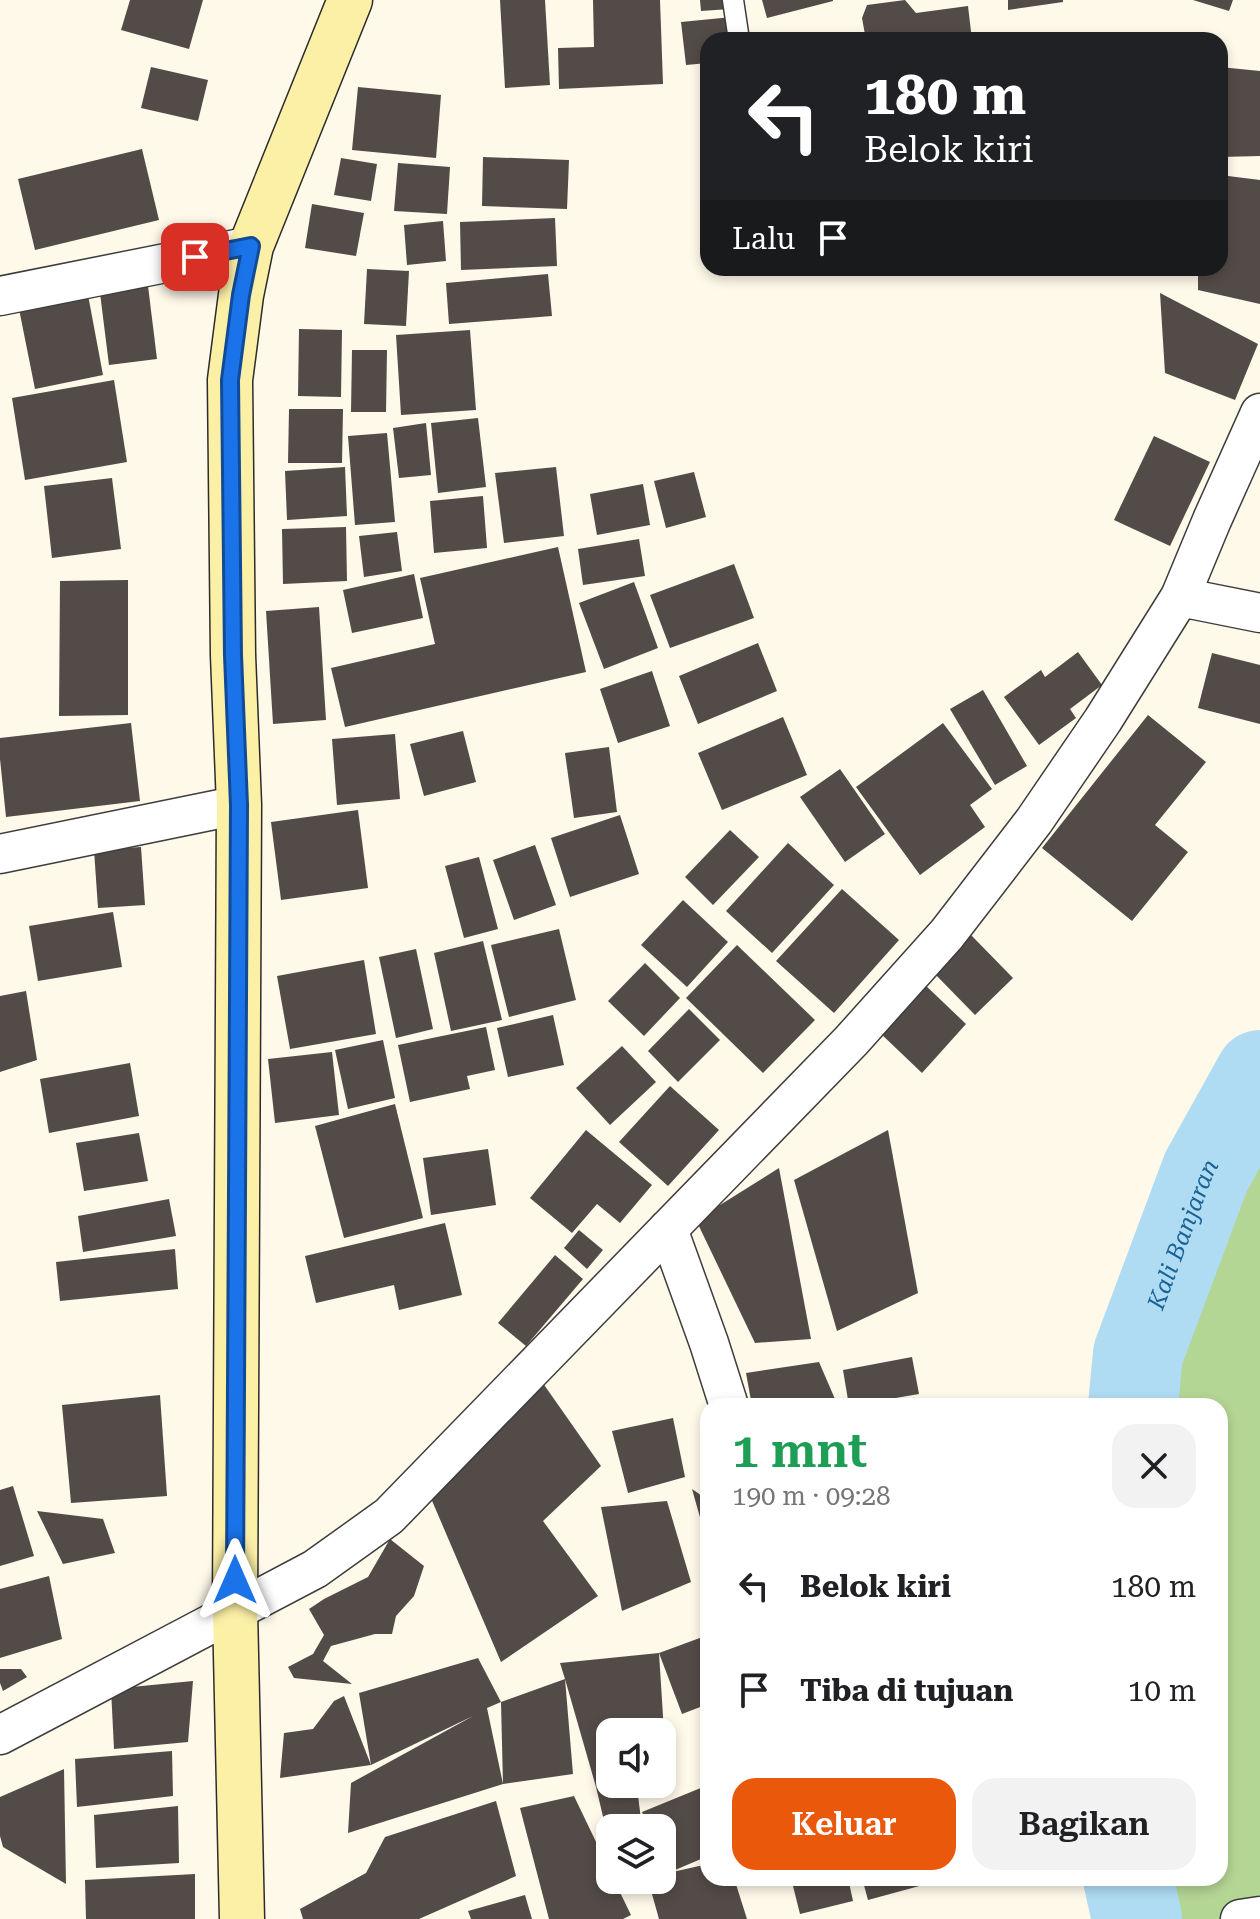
<!DOCTYPE html>
<html lang="id">
<meta charset="utf-8">
<style>
body{margin:0;font-family:"Roboto Serif",serif;background:#f2f2f2;color:#202124;height:100vh;display:flex;flex-direction:column;font-size:30px;white-space:nowrap}
*{box-sizing:border-box;margin:0}
p{font-size:26px;color:#757577}
.icon{flex:none;width:44px;height:44px;fill:none;stroke:currentColor;stroke-width:2;stroke-linecap:round;stroke-linejoin:round}
.map{position:relative;flex:1;overflow:hidden}
.side{position:absolute;left:700px;top:1398px;width:528px;height:488px;display:flex;flex-direction:column;background:#fff;border-radius:24px;box-shadow:0 4px 12px #0003}
.side>*{flex:none}
.guide{position:absolute;left:700px;top:32px;width:528px;height:244px;border-radius:24px;box-shadow:0 4px 12px #0003;background:#202124;color:#fff;overflow:hidden}
.controls{position:absolute;left:596px;top:1718px;display:grid;gap:16px}
.controls a{display:grid;place-items:center;width:80px;height:80px;border-radius:16px;background:#fff;box-shadow:0 4px 12px #0003;font-size:40px}
.pin{position:absolute;display:grid;place-items:center;width:68px;height:68px;color:#fff;margin:-34px;border-radius:16px;box-shadow:0 4px 12px #0006}
.me{position:absolute;width:88px;margin:-44px;rotate:0deg;stroke-linejoin:round;filter:drop-shadow(0 0 6px #0008)}
.turn{display:flex;align-items:center;gap:28px;height:168px;padding:0 32px;font-size:36px}
.turn .icon{width:104px;height:104px;stroke-width:2.5}
.turn b{display:block;font-size:56px;line-height:68px}
.then{display:flex;align-items:center;height:76px;padding:0 32px;background:#0003;gap:16px;font-size:30px}
.round{display:grid;place-items:center;flex:none;width:84px;height:84px;border-radius:24px;background:#f2f2f2}
.overview{display:flex;align-items:center;justify-content:space-between;height:136px;padding:0 32px}
h1{font-size:48px;font-weight:600;line-height:60px;color:#1e9e55}
.action{display:flex;gap:16px;margin-top:auto;padding:16px 32px}
.action a{flex:1;height:92px;border-radius:24px;background:#ea580c;color:#fff;font-size:32px;font-weight:600;line-height:92px;text-align:center}
.action a+a{background:#f2f2f2;color:#202124}
ul{padding:0;list-style:none}
li{display:flex;align-items:center;gap:24px;height:104px;padding:0 32px}
li div{flex:1}
li b{display:block;font-size:30px}
li em{font-style:normal}
.map>svg:first-child{display:block}
.forest{fill:#b4d694}
.lines{fill:none;stroke-linecap:round;stroke-linejoin:round}
.river{stroke:#afdcf3;stroke-width:90}
.building{fill:#534b47;fill-rule:evenodd}
.lane-casing{stroke:#3d3d3d;stroke-width:23}
.street-casing{stroke:#3d3d3d;stroke-width:41}
.secondary-casing{stroke:#2c2c2c;stroke-width:47}
.lane{stroke:#fff;stroke-width:20}
.street{stroke:#fff;stroke-width:38}
.secondary{stroke:#fcf0a6;stroke-width:44}
.route-casing{stroke:#114b97;stroke-width:20}
.route{stroke:#1a73e8;stroke-width:14}
.labels{text-anchor:middle;dominant-baseline:central;stroke-width:8;stroke-linejoin:round;paint-order:stroke}
.water-label{font-size:24px;font-style:italic;fill:#196396;stroke:#fff}
</style>
<div class="map">
<svg width="1260" height="1919" viewBox="0 0 1260 1919">
<rect width="100%" height="100%" fill="#fef9e9"/>
<path class="forest" d="M 1260,1075 L 1260,1919 L 1137,1919 L 1128,1878 L 1220,1878 L 1220,1406 L 1133,1406 L 1138,1354 L 1206,1172 Z"/>
<g class="lines">
<g class="river">
<path id="s1" d="M 1133,1406 L 1138,1354 L 1206,1172 L 1260,1075"/>
<path d="M 1128,1878 L 1137,1919"/>
</g>
</g>
<g class="building">
<path d="M 130,0 L 203,0 L 189,49 L 121,30 Z"/>
<path d="M 500,0 L 545,0 L 550,85 L 505,88 Z"/>
<path d="M 593,0 L 660,0 L 663,84 L 559,89 L 558,48 L 594,47 Z"/>
<path d="M 700,0 L 729,0 L 730,9 L 701,11 Z"/>
<path d="M 762,0 L 833,0 L 833,1 L 767,18 Z"/>
<path d="M 905,0 L 916,13 L 968,6 L 972,40 L 866,40 L 862,18 L 867,5 Z"/>
<path d="M 1008,0 L 1063,0 L 1063,2 L 1008,10 Z"/>
<path d="M 1193,0 L 1233,0 L 1229,11 Z"/>
<path d="M 732,17 L 734,40 L 708,40 L 708,63 L 686,65 L 681,22 Z"/>
<path d="M 151,67 L 208,80 L 198,121 L 141,108 Z"/>
<path d="M 1220,67 L 1260,71 L 1260,156 L 1220,157 Z"/>
<path d="M 358,87 L 441,95 L 436,158 L 352,150 Z"/>
<path d="M 142,149 L 159,220 L 35,250 L 18,179 Z"/>
<path d="M 483,157 L 569,160 L 567,209 L 482,206 Z"/>
<path d="M 341,158 L 377,164 L 371,201 L 334,195 Z"/>
<path d="M 398,163 L 450,167 L 447,214 L 394,211 Z"/>
<path d="M 1220,175 L 1260,180 L 1260,304 L 1198,290 L 1198,268 L 1220,268 Z"/>
<path d="M 312,204 L 364,213 L 356,256 L 305,248 Z"/>
<path d="M 555,218 L 557,266 L 461,270 L 460,222 Z"/>
<path d="M 443,221 L 446,261 L 407,265 L 404,225 Z"/>
<path d="M 367,269 L 409,271 L 406,326 L 364,324 Z"/>
<path d="M 548,274 L 552,316 L 449,324 L 446,283 Z"/>
<path d="M 148,286 L 157,359 L 109,365 L 100,293 Z"/>
<path d="M 1160,293 L 1258,344 L 1235,400 L 1165,373 Z"/>
<path d="M 88,295 L 103,375 L 35,389 L 19,309 Z"/>
<path d="M 299,329 L 342,330 L 341,397 L 298,396 Z"/>
<path d="M 470,330 L 476,410 L 401,415 L 396,335 Z"/>
<path d="M 352,350 L 387,350 L 386,412 L 351,412 Z"/>
<path d="M 114,380 L 127,462 L 25,480 L 12,398 Z"/>
<path d="M 289,409 L 343,409 L 342,463 L 288,463 Z"/>
<path d="M 478,418 L 486,487 L 438,493 L 431,423 Z"/>
<path d="M 426,423 L 431,475 L 399,478 L 393,428 Z"/>
<path d="M 387,433 L 395,522 L 355,525 L 348,436 Z"/>
<path d="M 1154,436 L 1210,462 L 1170,546 L 1114,520 Z"/>
<path d="M 345,467 L 347,516 L 287,520 L 285,471 Z"/>
<path d="M 556,467 L 564,536 L 504,543 L 495,473 Z"/>
<path d="M 694,472 L 706,517 L 666,528 L 654,481 Z"/>
<path d="M 112,478 L 121,549 L 52,558 L 44,486 Z"/>
<path d="M 643,484 L 650,525 L 597,535 L 590,494 Z"/>
<path d="M 483,496 L 487,548 L 434,553 L 430,501 Z"/>
<path d="M 346,527 L 347,581 L 283,584 L 282,529 Z"/>
<path d="M 397,532 L 402,571 L 364,577 L 359,536 Z"/>
<path d="M 639,539 L 645,576 L 583,585 L 578,549 Z"/>
<path d="M 558,547 L 586,672 L 345,727 L 331,668 L 435,644 L 420,578 Z"/>
<path d="M 734,564 L 754,618 L 670,648 L 650,595 Z"/>
<path d="M 414,574 L 423,618 L 352,633 L 343,590 Z"/>
<path d="M 128,580 L 128,715 L 59,716 L 60,581 Z"/>
<path d="M 634,582 L 658,648 L 604,669 L 579,603 Z"/>
<path d="M 319,607 L 326,720 L 273,724 L 266,611 Z"/>
<path d="M 758,643 L 777,691 L 698,724 L 679,676 Z"/>
<path d="M 1078,652 L 1102,685 L 1070,709 L 1076,718 L 1039,745 L 1004,697 L 1041,670 L 1045,677 Z"/>
<path d="M 1212,653 L 1260,665 L 1260,724 L 1198,708 Z"/>
<path d="M 652,671 L 670,726 L 618,743 L 600,689 Z"/>
<path d="M 983,690 L 1027,766 L 995,785 L 950,709 Z"/>
<path d="M 1148,715 L 1206,762 L 1155,825 L 1188,852 L 1132,921 L 1042,848 Z"/>
<path d="M 783,717 L 807,775 L 722,810 L 698,753 Z"/>
<path d="M 131,723 L 140,801 L 6,817 L 0,759 L 0,738 Z"/>
<path d="M 943,723 L 992,789 L 970,805 L 985,827 L 920,875 L 856,787 Z"/>
<path d="M 463,731 L 476,782 L 424,796 L 410,744 Z"/>
<path d="M 395,734 L 400,799 L 337,805 L 332,739 Z"/>
<path d="M 609,747 L 617,812 L 574,818 L 565,753 Z"/>
<path d="M 840,769 L 885,834 L 845,862 L 800,797 Z"/>
<path d="M 358,810 L 368,888 L 281,900 L 271,822 Z"/>
<path d="M 620,815 L 639,874 L 570,897 L 551,838 Z"/>
<path d="M 730,830 L 759,857 L 713,905 L 685,877 Z"/>
<path d="M 788,843 L 834,885 L 772,953 L 726,911 Z"/>
<path d="M 535,845 L 556,905 L 514,920 L 493,860 Z"/>
<path d="M 141,847 L 145,905 L 98,908 L 94,850 Z"/>
<path d="M 479,857 L 498,929 L 464,938 L 445,866 Z"/>
<path d="M 842,889 L 899,940 L 834,1013 L 776,961 Z"/>
<path d="M 683,900 L 728,942 L 687,987 L 641,945 Z"/>
<path d="M 113,912 L 122,967 L 38,981 L 29,926 Z"/>
<path d="M 559,929 L 576,1000 L 509,1017 L 491,945 Z"/>
<path d="M 971,935 L 1013,978 L 975,1015 L 933,972 Z"/>
<path d="M 483,941 L 502,1020 L 451,1031 L 434,953 Z"/>
<path d="M 737,945 L 815,1020 L 763,1073 L 686,998 Z"/>
<path d="M 416,949 L 433,1029 L 396,1038 L 379,957 Z"/>
<path d="M 364,960 L 376,1034 L 290,1049 L 277,976 Z"/>
<path d="M 645,963 L 680,998 L 644,1036 L 608,1001 Z"/>
<path d="M 922,982 L 966,1024 L 922,1073 L 878,1031 Z"/>
<path d="M 26,991 L 37,1060 L 0,1072 L 0,996 Z"/>
<path d="M 689,1009 L 720,1040 L 678,1082 L 648,1051 Z"/>
<path d="M 553,1015 L 564,1065 L 508,1077 L 497,1028 Z"/>
<path d="M 486,1027 L 495,1070 L 467,1076 L 470,1089 L 410,1102 L 398,1045 Z"/>
<path d="M 383,1040 L 395,1098 L 348,1109 L 335,1050 Z"/>
<path d="M 622,1046 L 656,1082 L 610,1125 L 576,1088 Z"/>
<path d="M 332,1052 L 339,1115 L 275,1123 L 268,1059 Z"/>
<path d="M 130,1063 L 139,1116 L 49,1133 L 40,1079 Z"/>
<path d="M 670,1086 L 719,1130 L 668,1186 L 619,1142 Z"/>
<path d="M 395,1104 L 423,1218 L 344,1238 L 315,1126 Z"/>
<path d="M 586,1130 L 652,1185 L 620,1223 L 597,1204 L 572,1233 L 530,1198 Z"/>
<path d="M 888,1130 L 918,1293 L 837,1331 L 794,1180 Z"/>
<path d="M 139,1133 L 148,1181 L 84,1191 L 76,1143 Z"/>
<path d="M 488,1149 L 496,1205 L 431,1215 L 423,1158 Z"/>
<path d="M 779,1168 L 811,1339 L 755,1343 L 696,1220 Z"/>
<path d="M 169,1199 L 176,1236 L 83,1252 L 78,1216 Z"/>
<path d="M 445,1223 L 462,1295 L 399,1310 L 394,1285 L 316,1303 L 305,1256 Z"/>
<path d="M 579,1230 L 603,1250 L 587,1269 L 564,1248 Z"/>
<path d="M 175,1249 L 178,1289 L 60,1301 L 56,1262 Z"/>
<path d="M 555,1255 L 583,1279 L 526,1346 L 498,1323 Z"/>
<path d="M 912,1357 L 919,1394 L 849,1406 L 843,1370 Z"/>
<path d="M 819,1362 L 838,1406 L 752,1406 L 746,1373 Z"/>
<path d="M 540,1379 L 601,1466 L 543,1521 L 598,1596 L 501,1662 L 430,1496 Z"/>
<path d="M 160,1395 L 167,1496 L 71,1503 L 62,1405 Z"/>
<path d="M 673,1418 L 685,1477 L 628,1493 L 612,1431 Z"/>
<path d="M 13,1486 L 34,1556 L 0,1566 L 0,1490 Z"/>
<path d="M 692,1489 L 708,1500 L 708,1541 L 707,1542 Z"/>
<path d="M 667,1501 L 691,1582 L 622,1611 L 601,1507 Z"/>
<path d="M 37,1511 L 103,1519 L 115,1553 L 63,1564 Z"/>
<path d="M 390,1539 L 424,1566 L 414,1596 L 396,1616 L 392,1634 L 375,1634 L 331,1646 L 323,1661 L 352,1684 L 294,1678 L 288,1667 L 313,1654 L 324,1635 L 309,1609 L 324,1599 L 368,1577 Z"/>
<path d="M 49,1576 L 62,1639 L 0,1658 L 0,1589 Z"/>
<path d="M 708,1635 L 708,1704 L 682,1714 L 659,1653 Z"/>
<path d="M 659,1653 L 664,1732 L 610,1732 L 610,1780 L 596,1787 L 565,1679 L 573,1774 L 503,1784 L 348,1833 L 351,1783 L 473,1716 L 371,1765 L 359,1693 L 478,1658 L 501,1702 L 565,1679 L 560,1663 ZM 501,1702 L 503,1784 L 487,1708 Z"/>
<path d="M 0,1669 L 21,1669 L 27,1677 L 3,1691 L 0,1683 Z"/>
<path d="M 193,1681 L 188,1742 L 114,1749 L 111,1689 Z"/>
<path d="M 344,1696 L 371,1765 L 280,1778 L 284,1733 L 313,1729 L 334,1701 Z"/>
<path d="M 172,1751 L 173,1796 L 77,1807 L 75,1759 Z"/>
<path d="M 64,1769 L 66,1884 L 3,1847 L 0,1836 L 0,1797 Z"/>
<path d="M 708,1785 L 708,1856 L 668,1873 L 708,1864 L 708,1878 L 734,1878 L 747,1919 L 659,1919 L 648,1880 L 662,1880 L 662,1874 L 668,1873 L 662,1860 L 662,1828 L 649,1828 L 642,1812 Z"/>
<path d="M 596,1787 L 638,1795 L 642,1828 L 610,1828 L 609,1842 Z"/>
<path d="M 574,1796 L 610,1871 L 610,1880 L 614,1880 L 631,1915 L 623,1919 L 549,1919 L 520,1808 Z"/>
<path d="M 496,1801 L 516,1876 L 419,1919 L 303,1919 L 300,1909 L 366,1873 L 385,1837 Z"/>
<path d="M 178,1806 L 179,1863 L 96,1868 L 94,1815 Z"/>
<path d="M 195,1874 L 195,1919 L 86,1919 L 85,1880 Z"/>
<path d="M 791,1878 L 848,1878 L 853,1901 L 800,1914 Z"/>
<path d="M 862,1878 L 921,1878 L 923,1885 L 868,1900 Z"/>
<path d="M 525,1895 L 532,1919 L 471,1919 L 468,1911 Z"/>
</g>
<g class="lines">
<g class="lane-casing">
<path id="lane" d="M 733,0 L 739,40"/>
</g>
<g class="street-casing">
<g id="street">
<path d="M 0,296 L 251,246"/>
<path d="M 1180,597 L 1260,613"/>
<path d="M 0,854 L 239,805"/>
<path d="M 668,1229 L 709,1343 L 729,1406"/>
<path d="M 0,1735 L 315,1569 L 389,1516 L 851,1041 L 947,934 L 1034,821 L 1103,720 L 1180,597 L 1212,520 L 1260,413"/>
<path d="M 1240,1919 L 1260,1916"/>
</g>
</g>
<g class="secondary-casing">
<path id="secondary" d="M 242,1919 L 235,1610 L 239,805 L 233,655 L 230,380 L 241,295 L 251,246 L 350,0"/>
</g>
<use href="#lane" class="lane"/>
<use href="#street" class="street"/>
<use href="#secondary" class="secondary"/>
</g>
<g class="lines">
<g class="route-casing">
<path id="route" d="M 195,257 L 251,246 L 241,295 L 230,380 L 233,655 L 239,805 L 235,1580"/>
</g>
<use href="#route" class="route"/>
</g>
<g class="labels">
<g class="water-label">
<text stroke="none"><textPath href="#s1" startOffset="180">Kali Banjaran</textPath></text>
</g>
</g>
</svg>
<div class="controls">
<a><svg class="icon" aria-label="sound" viewBox="0 0 24 24"><path d="M4 9h4l5-4v14l-5-4H4zM17 9q2 3 0 6"/></svg></a>
<a><svg class="icon" aria-label="layers" viewBox="0 0 24 24"><path d="M12 4l9 5-9 5-9-5zM3 14l9 5 9-5"/></svg></a>
</div>
<div class="pin" style="left:195px;top:257px;background:#d93025"><svg class="icon" aria-label="arrive" viewBox="0 0 24 24"><path d="M6 21V4h12l-3 4 3 4H6"/></svg></div>
<svg class="me" style="left:235px;top:1580px" viewBox="-20 -20 40 40"><path d="M0-17L14 15 0 8-14 15z" fill="#1a73e8" stroke="#fff" stroke-width="4"/></svg>
<div class="guide">
<div class="turn"><svg class="icon" aria-label="left" viewBox="0 0 24 24"><path d="M17 20v-9H6M10 6l-5 5 5 5"/></svg><div><b>180 m</b>Belok kiri</div></div>
<div class="then">Lalu<svg class="icon" aria-label="arrive" viewBox="0 0 24 24"><path d="M6 21V4h12l-3 4 3 4H6"/></svg></div>
</div>
<section class="side">
<div class="overview"><div><h1>1 mnt</h1><p>190 m · 09:28</p></div><a class="round"><svg class="icon" aria-label="close" viewBox="0 0 24 24"><path d="M6 6l12 12M18 6L6 18"/></svg></a></div>
<ul>
<li><svg class="icon" aria-label="left" viewBox="0 0 24 24"><path d="M17 20v-9H6M10 6l-5 5 5 5"/></svg><div><b>Belok kiri</b></div><em>180 m</em></li>
<li><svg class="icon" aria-label="arrive" viewBox="0 0 24 24"><path d="M6 21V4h12l-3 4 3 4H6"/></svg><div><b>Tiba di tujuan</b></div><em>10 m</em></li>
</ul>
<div class="action"><a>Keluar</a><a>Bagikan</a></div>
</section>
</div>
